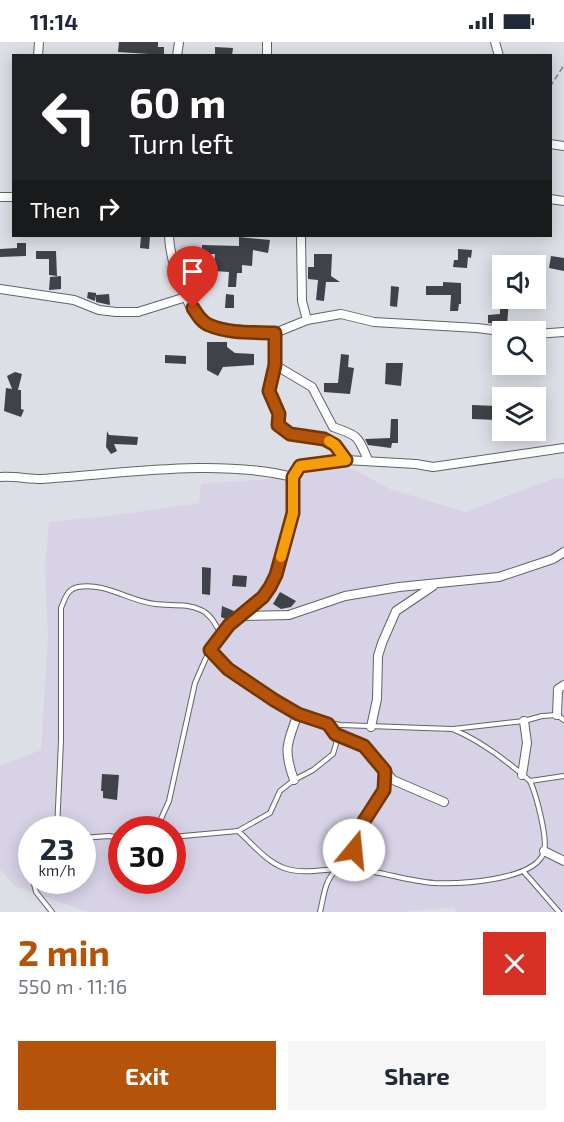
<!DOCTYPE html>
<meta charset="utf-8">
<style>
body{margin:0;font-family:"Exo 2",sans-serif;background:#f6f6f7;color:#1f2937;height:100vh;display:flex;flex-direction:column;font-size:22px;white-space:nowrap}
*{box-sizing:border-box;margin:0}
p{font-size:20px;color:#747a83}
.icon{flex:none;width:33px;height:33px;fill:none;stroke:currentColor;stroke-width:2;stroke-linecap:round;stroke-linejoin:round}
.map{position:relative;height:870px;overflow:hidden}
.panel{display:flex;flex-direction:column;background:#fff;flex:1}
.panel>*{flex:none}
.hud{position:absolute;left:12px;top:12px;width:540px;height:183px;border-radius:0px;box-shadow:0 3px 15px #0003;background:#202124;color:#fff;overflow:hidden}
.controls{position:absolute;left:492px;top:213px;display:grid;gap:12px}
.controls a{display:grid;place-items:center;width:54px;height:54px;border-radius:0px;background:#fff;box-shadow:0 3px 15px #0003;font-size:30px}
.speed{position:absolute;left:18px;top:774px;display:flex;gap:12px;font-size:30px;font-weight:700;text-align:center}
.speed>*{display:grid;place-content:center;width:78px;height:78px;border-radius:50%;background:#fff;box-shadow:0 3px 15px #0003;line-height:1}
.speed small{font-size:15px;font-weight:400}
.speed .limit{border:9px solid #d22;background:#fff;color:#111}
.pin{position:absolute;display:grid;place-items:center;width:51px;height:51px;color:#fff;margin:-62px -26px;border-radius:50% 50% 50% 0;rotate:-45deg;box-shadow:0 0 6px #0007}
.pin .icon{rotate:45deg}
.me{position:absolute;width:66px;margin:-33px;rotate:17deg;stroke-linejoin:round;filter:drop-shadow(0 0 4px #0008)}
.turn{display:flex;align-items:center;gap:21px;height:126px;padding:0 18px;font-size:27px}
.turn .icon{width:78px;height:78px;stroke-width:2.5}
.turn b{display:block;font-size:42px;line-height:51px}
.then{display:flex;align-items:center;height:57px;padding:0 18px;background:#0003;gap:12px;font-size:22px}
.round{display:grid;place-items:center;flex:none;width:63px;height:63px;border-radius:0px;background:#f6f6f7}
.summary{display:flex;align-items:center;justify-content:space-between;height:102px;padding:0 18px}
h1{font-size:36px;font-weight:700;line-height:45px;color:#b45309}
.button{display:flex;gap:12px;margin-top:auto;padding:12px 18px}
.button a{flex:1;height:69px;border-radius:0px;background:#b45309;color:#fff;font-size:24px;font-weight:700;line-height:69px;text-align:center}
.button a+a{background:#f6f6f7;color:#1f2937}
.status{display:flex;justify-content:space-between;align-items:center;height:42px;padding:0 30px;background:#fff;direction:ltr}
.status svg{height:16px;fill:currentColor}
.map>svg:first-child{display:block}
.industrial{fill:#d8d2e7;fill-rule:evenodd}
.building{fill:#3f4248}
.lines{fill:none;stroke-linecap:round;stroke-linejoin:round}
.lane-casing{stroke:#606369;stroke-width:6}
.street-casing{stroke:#606369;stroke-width:10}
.path{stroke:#828489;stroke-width:1.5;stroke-dasharray:6 3;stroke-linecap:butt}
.lane{stroke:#fff;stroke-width:4}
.street{stroke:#fff;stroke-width:8}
.route-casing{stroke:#753606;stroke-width:15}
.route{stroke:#b45309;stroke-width:10}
.slow{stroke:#f59e0b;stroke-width:10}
</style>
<div class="status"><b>11:14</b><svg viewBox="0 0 49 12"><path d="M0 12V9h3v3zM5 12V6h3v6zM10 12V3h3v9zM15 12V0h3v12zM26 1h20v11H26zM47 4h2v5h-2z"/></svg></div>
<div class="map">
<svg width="564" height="870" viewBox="0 0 564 870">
<rect width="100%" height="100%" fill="#dcdfe6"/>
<path class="industrial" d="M 353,427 L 390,447 L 465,470 L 552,437 L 564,436 L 564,870 L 457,870 L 454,865 L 403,870 L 93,870 L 82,868 L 15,844 L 0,827 L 0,724 L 41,708 L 48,595 L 45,525 L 49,480 L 110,474 L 199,461 L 201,442 L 270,437 L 321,428 ZM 32,788 L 82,788 L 82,838 L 32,838 ZM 122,788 L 172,788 L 172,838 L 122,838 Z"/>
<g class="building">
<path d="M 119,0 L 158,0 L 158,5 L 164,5 L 164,13 L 118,10 Z"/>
<path d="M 215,5 L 233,6 L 232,14 L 215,14 Z"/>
<path d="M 141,194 L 150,194 L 149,207 L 140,206 Z"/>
<path d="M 239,195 L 270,198 L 268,211 L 253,208 L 252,224 L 242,223 L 242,231 L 237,231 L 236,245 L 228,245 L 229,230 L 214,229 L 215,212 L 202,212 L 202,203 L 239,204 Z"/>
<path d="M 17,201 L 26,201 L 26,214 L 0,215 L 0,207 L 17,206 Z"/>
<path d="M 458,207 L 472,208 L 471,216 L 468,215 L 467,226 L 453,225 L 454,218 L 458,218 Z"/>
<path d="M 36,209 L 56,209 L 57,234 L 49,233 L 49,217 L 36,217 Z"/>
<path d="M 314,212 L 332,212 L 331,234 L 340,240 L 326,240 L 324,259 L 316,258 L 318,238 L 308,237 L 308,225 L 314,225 Z"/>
<path d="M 551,214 L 564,216 L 564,229 L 549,226 Z"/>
<path d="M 61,234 L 61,247 L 49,248 L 50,235 Z"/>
<path d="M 189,235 L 201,236 L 201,244 L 197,244 L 197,247 L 189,247 Z"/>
<path d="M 443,240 L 461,241 L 461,262 L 459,262 L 458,269 L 450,269 L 451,253 L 426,253 L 426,244 L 443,244 Z"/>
<path d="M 391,244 L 399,245 L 397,265 L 390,264 Z"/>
<path d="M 88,250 L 96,251 L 96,253 L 109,252 L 110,263 L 96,260 L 96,253 L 95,259 L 87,256 Z"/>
<path d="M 226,252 L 234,253 L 234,266 L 225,266 Z"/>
<path d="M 500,258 L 509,258 L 507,283 L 488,281 L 488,273 L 500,272 Z"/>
<path d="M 207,300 L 227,300 L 227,305 L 235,311 L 254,312 L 254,323 L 223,325 L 218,334 L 207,328 Z"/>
<path d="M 341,312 L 349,313 L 348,325 L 354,326 L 350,352 L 324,350 L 324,341 L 338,341 Z"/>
<path d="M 165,313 L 186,314 L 186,322 L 165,321 Z"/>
<path d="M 386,321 L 403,321 L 401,344 L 385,342 Z"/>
<path d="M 15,330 L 22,332 L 18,348 L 21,348 L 21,367 L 24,368 L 21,375 L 4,369 L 6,346 L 12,347 L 7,334 Z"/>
<path d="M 472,363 L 497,364 L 497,378 L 472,377 Z"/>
<path d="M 391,377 L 398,377 L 398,401 L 392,401 L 391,406 L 368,403 L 365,397 L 390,396 Z"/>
<path d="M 107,389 L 109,393 L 138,395 L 137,403 L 114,402 L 117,409 L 111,412 L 106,405 Z"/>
<path d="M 202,525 L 211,526 L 210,553 L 202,552 Z"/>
<path d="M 233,533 L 247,534 L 246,545 L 232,544 Z"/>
<path d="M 280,550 L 296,559 L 291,565 L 281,567 L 273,562 Z"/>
<path d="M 222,564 L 234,569 L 228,578 L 221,575 Z"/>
<path d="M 102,732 L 119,733 L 117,758 L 103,756 L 103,749 L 101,749 Z"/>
</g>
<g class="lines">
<g class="lane-casing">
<g id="lane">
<path d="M 210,608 L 228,627 L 274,658 L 313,678 L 341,683 L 452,687 C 480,698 507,719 530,739 L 564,734"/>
<path d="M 453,687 L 524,679 L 542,674 L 557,673 L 564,678"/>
<path d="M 57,788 L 61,699 L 61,566 C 65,557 67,547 78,545 C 105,540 129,559 155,562 C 170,564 187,561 201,568 C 211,572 216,584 222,593"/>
<path d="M 156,788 L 169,759 L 195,641 L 205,618 L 210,608 L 229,583 L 263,555 L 276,533 L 293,471 L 293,436"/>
<path d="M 238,789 C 253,802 265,819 284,826 C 306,834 330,825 353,827 C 380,829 407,839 434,841 C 459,842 535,839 544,810 C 548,796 536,752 530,739"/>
<path d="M 172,795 L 238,789 L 270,771 L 280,749 L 294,738 L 313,728 L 333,712 L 336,702 L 335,692 L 328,682"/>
<path d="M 82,796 L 109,794 L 122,796"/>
<path d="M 524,830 L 559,870"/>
<path d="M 33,838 L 36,850 L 52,870"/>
<path d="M 320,870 C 324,854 324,840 336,828"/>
</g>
</g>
<g class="street-casing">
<g id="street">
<path d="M 267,0 L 267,14"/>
<path d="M 495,0 L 499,14"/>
<path d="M 38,14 L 39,0"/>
<path d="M 177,14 L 179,0"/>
<path d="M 550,102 L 564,104"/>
<path d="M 0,155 L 14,155"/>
<path d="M 550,157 L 564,159"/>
<path d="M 169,194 C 170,217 185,269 206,282 C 224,292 256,290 275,291"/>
<path d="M 301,194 L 302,259 L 307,278 L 275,291 L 275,323 L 269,349 L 279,372 L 278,383 L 290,392 L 324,397 L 335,403 L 346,418"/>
<path d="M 0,247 L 74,258 L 99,268 L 116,270 L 138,270 L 186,255"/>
<path d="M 307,278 L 341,272 L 374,280 L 477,286 L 509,290"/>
<path d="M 536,292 L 564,290"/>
<path d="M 275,323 L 312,345 L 333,385 C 359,394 357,393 368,418"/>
<path d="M 0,435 C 14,434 28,437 41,437 C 121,432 215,416 293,435 L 300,424 L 346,418 L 416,422 L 433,425 L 564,406"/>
<path d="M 240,574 L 289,573 L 345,554 L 399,545 L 499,535 L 553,517 L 564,510"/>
<path d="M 557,673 L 558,647 L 564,643"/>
<path d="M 371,685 L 377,657 L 378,614 L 382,601 L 396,569 L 433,544"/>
<path d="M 335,692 L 364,704 L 393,738 L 444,760"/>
<path d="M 522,733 L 527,701 L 524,679"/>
<path d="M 294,738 C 283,708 287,701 298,672"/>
<path d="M 544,809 L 564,819"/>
<path d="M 352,827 L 357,790 L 384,748 L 385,729"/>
</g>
</g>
<path class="path" d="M 550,45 L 564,23"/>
<use href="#lane" class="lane"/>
<use href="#street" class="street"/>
</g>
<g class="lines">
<g class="route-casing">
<path id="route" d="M 193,266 C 197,272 201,280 209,283 C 229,292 254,290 275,291 L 275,323 L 269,349 L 279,372 L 278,383 L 290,392 L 324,397 L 335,403 L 346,418 L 300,424 L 293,435 L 293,471 L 276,533 L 270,545 L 263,555 L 229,583 L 210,608 L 228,627 L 274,658 L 298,672 L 328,682 L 335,692 L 364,704 L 385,729 L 384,748 L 357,790 L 354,808"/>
</g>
<use href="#route" class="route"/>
<path class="slow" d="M 281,515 L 293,471 L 293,435 L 300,424 L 346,418 L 335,403 L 329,399"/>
</g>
</svg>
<div class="controls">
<a><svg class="icon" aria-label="sound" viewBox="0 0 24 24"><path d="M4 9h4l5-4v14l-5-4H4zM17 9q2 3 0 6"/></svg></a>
<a><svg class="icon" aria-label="search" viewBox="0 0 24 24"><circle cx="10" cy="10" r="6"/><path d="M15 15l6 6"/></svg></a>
<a><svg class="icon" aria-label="layers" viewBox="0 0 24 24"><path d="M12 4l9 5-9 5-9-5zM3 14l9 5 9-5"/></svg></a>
</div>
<div class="speed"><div>23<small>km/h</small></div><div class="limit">30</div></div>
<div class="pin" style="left:193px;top:266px;background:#d93025"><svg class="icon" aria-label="arrive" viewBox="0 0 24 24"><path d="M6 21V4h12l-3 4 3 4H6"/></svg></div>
<svg class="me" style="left:354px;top:808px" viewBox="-20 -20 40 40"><circle r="19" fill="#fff"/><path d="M0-13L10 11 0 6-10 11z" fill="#b45309"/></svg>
<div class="hud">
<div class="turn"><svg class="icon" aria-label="left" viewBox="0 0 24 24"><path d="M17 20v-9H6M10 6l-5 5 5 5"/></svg><div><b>60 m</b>Turn left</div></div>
<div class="then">Then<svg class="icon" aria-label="right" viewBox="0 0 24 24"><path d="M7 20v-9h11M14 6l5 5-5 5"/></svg></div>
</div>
</div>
<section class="panel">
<div class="summary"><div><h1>2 min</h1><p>550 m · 11:16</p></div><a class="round" style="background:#d93025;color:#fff"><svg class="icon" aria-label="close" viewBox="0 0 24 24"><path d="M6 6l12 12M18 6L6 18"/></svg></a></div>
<div class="button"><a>Exit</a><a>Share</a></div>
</section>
